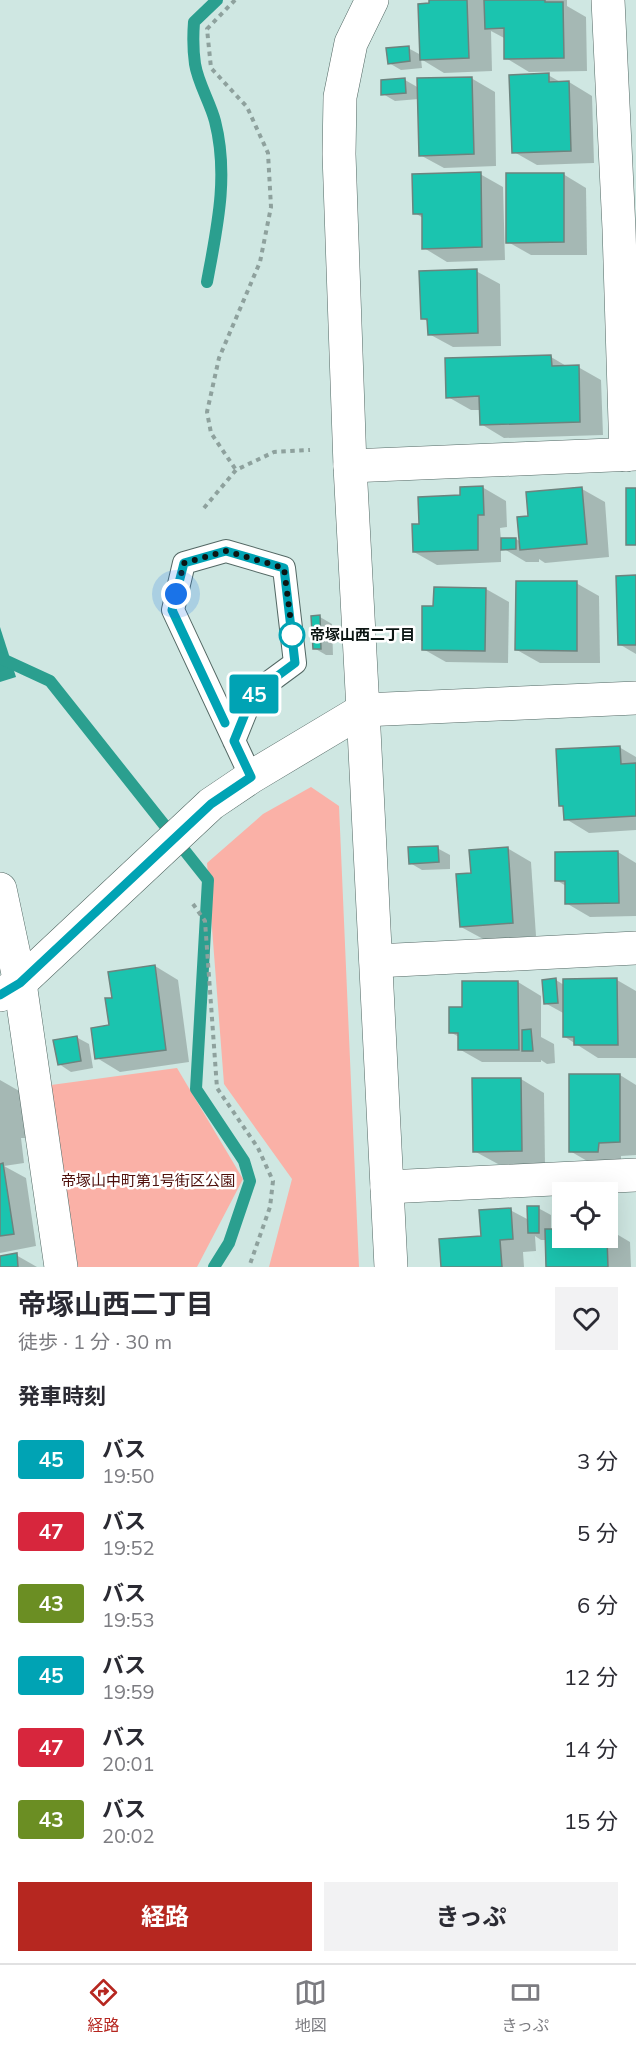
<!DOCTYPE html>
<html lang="ja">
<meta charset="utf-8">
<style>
:root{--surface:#fff;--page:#f2f2f3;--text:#2b2b33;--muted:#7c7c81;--line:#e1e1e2;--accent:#b62720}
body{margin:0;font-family:Mulish,"Noto Sans JP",sans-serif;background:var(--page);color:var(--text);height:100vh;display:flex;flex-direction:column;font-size:22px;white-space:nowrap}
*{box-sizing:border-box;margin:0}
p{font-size:20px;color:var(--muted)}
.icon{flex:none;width:33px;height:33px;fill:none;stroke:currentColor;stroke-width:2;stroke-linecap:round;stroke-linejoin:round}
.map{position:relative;height:1267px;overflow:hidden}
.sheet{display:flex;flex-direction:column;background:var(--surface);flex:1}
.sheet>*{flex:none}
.badge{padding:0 12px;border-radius:4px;font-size:21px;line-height:39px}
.tools{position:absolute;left:552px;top:1182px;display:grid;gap:12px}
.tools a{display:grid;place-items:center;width:66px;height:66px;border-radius:0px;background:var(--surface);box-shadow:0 6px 24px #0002;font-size:30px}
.you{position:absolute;width:30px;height:30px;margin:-15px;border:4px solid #fff;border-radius:50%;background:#1a73e8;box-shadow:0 0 0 9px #1a73e833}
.map>.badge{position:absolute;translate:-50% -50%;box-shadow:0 0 0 3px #fff}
h2{padding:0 18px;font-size:22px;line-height:54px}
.round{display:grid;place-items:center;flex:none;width:63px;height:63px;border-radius:0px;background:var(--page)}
.head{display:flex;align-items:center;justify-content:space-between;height:102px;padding:0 18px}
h1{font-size:28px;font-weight:700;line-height:45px}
.button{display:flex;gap:12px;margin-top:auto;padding:12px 18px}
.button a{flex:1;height:69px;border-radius:0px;background:var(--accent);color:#fff;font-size:24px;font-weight:700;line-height:69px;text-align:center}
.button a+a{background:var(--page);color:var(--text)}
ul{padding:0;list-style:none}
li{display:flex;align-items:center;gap:18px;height:72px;padding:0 18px}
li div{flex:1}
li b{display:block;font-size:22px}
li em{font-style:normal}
li .badge{min-width:66px;font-weight:700;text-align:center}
.dock{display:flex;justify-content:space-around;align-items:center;height:84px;border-top:2px solid var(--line);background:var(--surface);font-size:16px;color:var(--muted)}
.dock a{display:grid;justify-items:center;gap:3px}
.dock .active{color:var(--accent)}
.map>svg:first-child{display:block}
.green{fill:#fab1a7}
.water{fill:#2b9f8f}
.shadow{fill:#0003}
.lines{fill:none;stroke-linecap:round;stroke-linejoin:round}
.stream{stroke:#2b9f8f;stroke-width:12}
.building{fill:#1bc4af;stroke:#6d837e;stroke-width:1.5}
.lane-casing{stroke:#536864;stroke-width:24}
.street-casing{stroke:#536864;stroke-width:34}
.secondary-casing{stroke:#536864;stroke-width:34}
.path{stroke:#8ea19d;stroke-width:4;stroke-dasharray:4.5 4.5;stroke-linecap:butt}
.lane{stroke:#fff;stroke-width:22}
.street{stroke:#fff;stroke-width:33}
.secondary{stroke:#fff;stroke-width:33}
.line-casing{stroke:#fff;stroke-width:14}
.line{stroke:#00a3b4;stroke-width:9}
.walk{stroke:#0c1513;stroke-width:6;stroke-dasharray:0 10.8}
.stop-dot{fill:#fff;stroke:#00a3b4;stroke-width:3}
.labels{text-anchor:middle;stroke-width:5;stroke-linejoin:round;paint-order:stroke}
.stop-label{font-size:15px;font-weight:bold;fill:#0c1513;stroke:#fff;text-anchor:start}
.park-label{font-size:15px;fill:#4f100c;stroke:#fff}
</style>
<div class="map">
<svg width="636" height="1267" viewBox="0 0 636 1267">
<rect width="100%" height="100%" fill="#cfe7e2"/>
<g class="green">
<path d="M311,787L339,806L359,1267H269L292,1179L224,1084L207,863L263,814Z"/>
<path d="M177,1068L243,1179L197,1267H78L51,1085Z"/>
</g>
<path class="water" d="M0,627L16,677L0,682Z"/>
<g class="shadow">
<path d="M431,0H567V6L586,17L587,71L529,72L506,58V39L491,31L492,71L444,73L421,59L422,68L401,70L389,63L408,48L421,55Z"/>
<path d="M548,75L562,83L569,82L592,96L594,163L537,165L514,152Z"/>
<path d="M471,78L495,92L496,166L444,168L420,155L419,99L395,101L383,94L405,80L419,88Z"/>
<path d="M480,174L503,187L505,260L447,262L424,248L423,218L415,213Z"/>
<path d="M563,174L586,188L587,255H531L508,242Z"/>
<path d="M476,271L500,284L501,346L453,347L429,334V322L422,318Z"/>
<path d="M551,357L568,367H578L601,380L603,435L504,438L481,424V410H471L448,397Z"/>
<path d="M482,487L506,501L507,527L500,528L501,540L516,539L521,542L529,517L582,489L605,502L609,557L545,563L539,559V562H526L501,547V562L437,565L414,552L420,526L462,496Z"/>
<path d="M636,577V654L619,644Z"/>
<path d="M576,583L599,596L600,663H540L517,650Z"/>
<path d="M486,589L509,602L508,663L446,662L423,649L435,608Z"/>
<path d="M320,617L332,624L333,655H326L314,648Z"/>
<path d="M619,747L636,757V830L589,833L566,819L565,808L560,805Z"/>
<path d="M437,848L450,855V869L422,870L410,863Z"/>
<path d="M507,848L531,862L536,936L485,940L461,927L472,874Z"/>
<path d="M618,852L636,863V916L590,917L566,903V886L556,880Z"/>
<path d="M155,966L178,980L189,1062L120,1072L97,1058L111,1026L114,999Z"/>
<path d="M556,980L564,985L617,980L636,991V1058H598L565,1037V1014L545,1003Z"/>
<path d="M518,982L541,996V1037L554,1044L555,1063L547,1064L541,1060V1062H482L459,1049V1037L450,1032Z"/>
<path d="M76,1037L89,1044L93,1068L71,1072L59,1064Z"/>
<path d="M620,1075L636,1085V1155L621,1156V1165H594L570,1151Z"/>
<path d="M521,1079L544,1093L545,1164H498L474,1151Z"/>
<path d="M0,1080L21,1092L26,1138H21L24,1163L4,1166L26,1178L36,1246L0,1253Z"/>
<path d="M538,1208L551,1215V1231L562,1230V1238H608V1229L630,1242L631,1267H547L546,1240H541L535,1236L536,1251L523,1252L524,1267H442L440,1240L482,1237L510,1210L529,1220Z"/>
<path d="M16,1255L37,1267H0V1257Z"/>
</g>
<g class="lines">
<g class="stream">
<path d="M207,282C217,228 229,176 215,121C210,102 198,83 195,64C193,50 193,35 194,22L217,0"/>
<path d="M0,658L50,681L208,880L196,1089L244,1161L250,1181L229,1243L214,1267"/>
</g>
</g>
<g class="building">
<path d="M429,0H467L469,58L420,60L418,4L429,3Z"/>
<path d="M484,0H545V2H563L564,58L504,59V28L485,29Z"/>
<path d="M409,46L410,61L388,64L386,48Z"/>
<path d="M549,73V82L569,81L571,151L512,153L509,75Z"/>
<path d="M472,77L474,154L419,156L417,78Z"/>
<path d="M405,78L406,93L381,95V80Z"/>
<path d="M481,172L482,247L422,249V214H413L412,174Z"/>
<path d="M506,173H564V242L506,243Z"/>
<path d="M477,269L478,333L428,335L427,319H421L419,271Z"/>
<path d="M551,355L552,366L579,365L580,422L480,425L479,396L446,398L445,358Z"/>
<path d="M483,486L484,515H478V550L413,552L412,524H419L418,497L460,495V487Z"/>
<path d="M582,487L587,544L520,550L517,517L528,516L526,492Z"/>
<rect x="626" y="488" width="10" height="57"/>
<path d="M501,538H516V549L501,550Z"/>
<path d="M636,575V645H618L616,576Z"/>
<path d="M516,581H577V651L515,650Z"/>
<path d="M434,587L486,588L485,651L422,650V606H433Z"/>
<path d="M320,615L321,649H313L311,616Z"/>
<path d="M620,746L621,764L636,763V816L564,820L563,806H559L556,749Z"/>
<path d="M438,846L439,862L409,864L408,847Z"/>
<path d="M508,847L513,923L460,927L456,874L471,873L469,850Z"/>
<path d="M618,851L619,903L565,904V881H555V852Z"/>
<path d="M155,965L166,1050L95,1059L91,1028L109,1025L105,998H112L108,972Z"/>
<path d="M556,978L558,1003L544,1004L542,980Z"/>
<path d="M617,978L618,1045H574V1037H563V979Z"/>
<path d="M462,981H518L519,1050H458V1033H449V1007H462Z"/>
<path d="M531,1029L533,1051H522V1030Z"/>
<path d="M77,1036L81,1061L58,1065L53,1040Z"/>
<path d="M569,1074H620V1142L599,1143L598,1152H569Z"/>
<path d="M472,1078H521L522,1151L473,1152Z"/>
<path d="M3,1163L14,1234L0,1236V1164Z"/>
<path d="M527,1206H539V1233H528Z"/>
<path d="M511,1208L513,1239L500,1240L502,1267H441L439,1239L481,1236L479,1210Z"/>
<path d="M545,1229H562V1238H607L608,1267H546Z"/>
<path d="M17,1253L18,1267H0V1256Z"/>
</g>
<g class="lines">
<g class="lane-casing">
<path id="lane" d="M234,741L253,694L295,663L284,568L226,551L184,563L173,610L251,777"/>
</g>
<g class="street-casing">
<g id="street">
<path d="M608,0L619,229L626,455"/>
<path d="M350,466L636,454"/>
<path d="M363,710L391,1267"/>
<path d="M0,889L20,983L61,1267"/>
<path d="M376,961L636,948"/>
<path d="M387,1187L636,1175"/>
</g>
</g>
<g class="secondary-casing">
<g id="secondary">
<path d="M363,710L350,466L339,154L340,97L351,43L372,0"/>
<path d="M0,995L20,983L211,804L251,777L363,710L636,698"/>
</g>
</g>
<g class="path">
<path d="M235,0L207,29L211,68L247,107L268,153L271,207L260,262L219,358L207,412L211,433L236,470"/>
<path d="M204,508L236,470L274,452L310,450"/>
<path d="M193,904L205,921L217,1088L258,1148L273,1181L270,1207L249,1267"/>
</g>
<use href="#lane" class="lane"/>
<use href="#street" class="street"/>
<use href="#secondary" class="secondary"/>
</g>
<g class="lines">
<g class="line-casing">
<path id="line" d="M0,995L20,983L211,804L251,777L234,741L253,694L295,663L284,568L226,551L184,563L172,610L225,723"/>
</g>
<use href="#line" class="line"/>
<path class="walk" d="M176,594L184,563L226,551L284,568L293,639L292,635"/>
</g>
<circle class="stop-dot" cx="292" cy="635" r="12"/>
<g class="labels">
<g class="stop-label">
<text x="310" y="640">帝塚山西二丁目</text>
</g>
<g class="park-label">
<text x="148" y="1186">帝塚山中町第1号街区公園</text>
</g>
</g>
</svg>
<div class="tools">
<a><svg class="icon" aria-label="locate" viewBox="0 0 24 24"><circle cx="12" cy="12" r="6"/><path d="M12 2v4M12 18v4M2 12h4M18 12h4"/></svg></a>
</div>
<div class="you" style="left:176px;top:594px"></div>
<b class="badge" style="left:254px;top:694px;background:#00a3b4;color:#fff">45</b>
</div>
<section class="sheet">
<div class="head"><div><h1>帝塚山西二丁目</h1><p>徒歩 · 1 分 · 30 m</p></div><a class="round"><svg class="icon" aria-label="heart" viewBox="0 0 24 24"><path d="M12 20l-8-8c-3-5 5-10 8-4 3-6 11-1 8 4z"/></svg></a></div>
<h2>発車時刻</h2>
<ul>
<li><span class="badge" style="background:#00a3b4;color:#fff">45</span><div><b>バス</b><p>19:50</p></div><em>3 分</em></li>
<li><span class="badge" style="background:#d7263d;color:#fff">47</span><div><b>バス</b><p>19:52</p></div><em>5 分</em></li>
<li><span class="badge" style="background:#6b8e23;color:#fff">43</span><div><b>バス</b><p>19:53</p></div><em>6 分</em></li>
<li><span class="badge" style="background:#00a3b4;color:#fff">45</span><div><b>バス</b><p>19:59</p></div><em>12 分</em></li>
<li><span class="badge" style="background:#d7263d;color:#fff">47</span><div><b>バス</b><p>20:01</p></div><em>14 分</em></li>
<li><span class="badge" style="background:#6b8e23;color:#fff">43</span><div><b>バス</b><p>20:02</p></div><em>15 分</em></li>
</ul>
<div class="button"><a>経路</a><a>きっぷ</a></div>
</section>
<nav class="dock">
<a class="active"><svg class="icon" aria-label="directions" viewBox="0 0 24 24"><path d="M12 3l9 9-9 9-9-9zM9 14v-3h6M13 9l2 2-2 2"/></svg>経路</a>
<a><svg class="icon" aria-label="map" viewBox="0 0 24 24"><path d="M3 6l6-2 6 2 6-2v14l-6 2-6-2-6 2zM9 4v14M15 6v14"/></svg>地図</a>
<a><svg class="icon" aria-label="tickets" viewBox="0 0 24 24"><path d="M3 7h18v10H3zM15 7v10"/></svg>きっぷ</a>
</nav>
